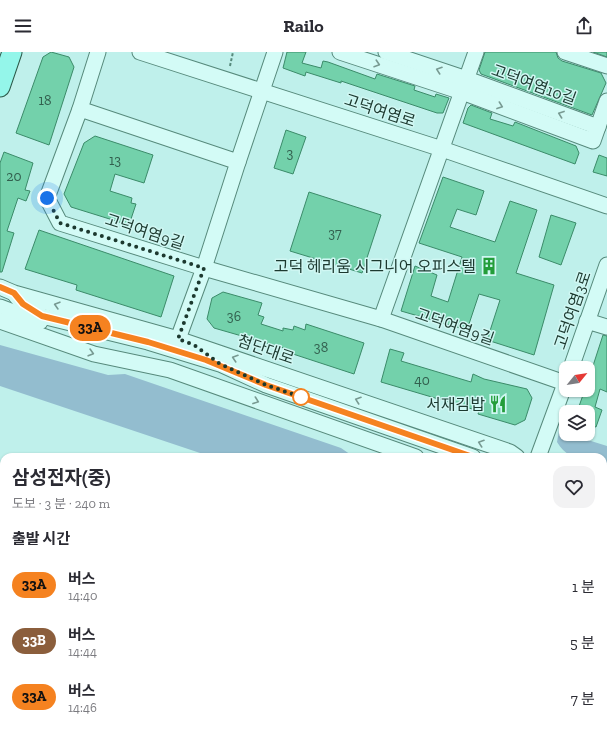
<!DOCTYPE html>
<html lang="ko">
<meta charset="utf-8">
<style>
:root{--surface:#fff;--page:#f2f2f3;--text:#2b2b33;--muted:#7c7c81}
body{margin:0;font-family:"Zilla Slab","Noto Sans KR",serif;background:var(--page);color:var(--text);height:100vh;display:flex;flex-direction:column;font-size:15px;white-space:nowrap}
*{box-sizing:border-box;margin:0}
p{font-size:13px;color:var(--muted)}
.icon{flex:none;width:22px;height:22px;fill:none;stroke:currentColor;stroke-width:2;stroke-linecap:round;stroke-linejoin:round}
.map{position:relative;flex:1;overflow:hidden}
.details{position:absolute;left:0px;top:401px;width:607px;height:280px;display:flex;flex-direction:column;background:var(--surface);border-radius:12px 12px 0 0;box-shadow:0 1px 3px #0004}
.details>*{flex:none}
.badge{padding:0 8px;border-radius:13px;font-size:14px;line-height:26px}
.needle{width:26px;rotate:60deg}
.buttons{position:absolute;left:559px;top:309px;display:grid;gap:8px}
.buttons a{display:grid;place-items:center;width:36px;height:36px;border-radius:8px;background:var(--surface);box-shadow:0 1px 3px #0004;font-size:20px}
.you{position:absolute;width:20px;height:20px;margin:-10px;border:3px solid #fff;border-radius:50%;background:#1a73e8;box-shadow:0 0 0 6px #1a73e833}
.map>.badge{position:absolute;translate:-50% -50%;box-shadow:0 0 0 2px #fff}
h2{padding:0 12px;font-size:15px;line-height:36px}
.round{display:grid;place-items:center;flex:none;width:42px;height:42px;border-radius:12px;background:var(--page)}
.summary{display:flex;align-items:center;justify-content:space-between;height:68px;padding:0 12px}
h1{font-size:19px;font-weight:700;line-height:30px}
ul{padding:0;list-style:none}
li{display:flex;align-items:center;gap:12px;height:56px;padding:0 12px}
li div{flex:1}
li b{display:block;font-size:15px}
li em{font-style:normal}
li .badge{min-width:44px;font-weight:700;text-align:center}
header{display:flex;justify-content:space-between;align-items:center;height:52px;padding:0 12px;background:var(--surface);font-size:18px;font-weight:700}
.map>svg:first-child{display:block}
.green{fill:#93bdcf}
.building{fill:#73d1ab;stroke:#3b8b69}
.lines{fill:none;stroke-linecap:round;stroke-linejoin:round}
.minor-casing{stroke:#578a7c;stroke-width:17}
.major-casing{stroke:#2b5848;stroke-width:21}
.path{stroke:#578a7c;stroke-width:2;stroke-dasharray:3 2;stroke-linecap:butt}
.minor{stroke:#d3fbf6;stroke-width:15}
.major{stroke:#94f6ea;stroke-width:19}
.oneway{stroke:#789a92}
.line-casing{stroke:#fff;stroke-width:9}
.line{stroke:#f58220;stroke-width:6}
.walk{stroke:#1c392f;stroke-width:4;stroke-dasharray:0 7.2}
.stop-dot{fill:#fff;stroke:#f58220;stroke-width:2}
.labels{text-anchor:middle;stroke-width:3;stroke-linejoin:round;paint-order:stroke}
.number-label{font-size:14px;fill:#325f4e}
.street-label{font-size:16px;fill:#1c392f;stroke:#d0f7f3}
.poi-label{font-size:16px;fill:#1c392f;stroke:#d0f7f3;text-anchor:end}
</style>
<header><svg class="icon" aria-label="menu" viewBox="0 0 24 24"><path d="M4 6h16M4 12h16M4 18h16"/></svg>Railo<svg class="icon" aria-label="share" viewBox="0 0 24 24"><path d="M12 15V3M7 8l5-5 5 5M5 13v7h14v-7"/></svg></header>
<div class="map">
<svg width="607" height="681" viewBox="0 0 607 681">
<rect width="100%" height="100%" fill="#bff0eb"/>
<g class="green">
<path d="M0,293L108,323L125,322L341,396L354,405H212L0,334Z"/>
<path d="M559,379L607,394V416L603,415V405C582,405 569,410 557,390Z"/>
<path d="M603,503L607,504V536L603,535Z"/>
</g>
<g class="building">
<path d="M51,0L69,5L74,15L49,93L16,81L43,5Z"/>
<path d="M287,0H306L302,11L321,16L323,9L328,10L375,27L377,22L415,34L414,38L435,45L436,42L449,46L443,61H437L341,29V31L306,20L305,24L283,16Z"/>
<path d="M485,0H556L558,6L562,9L601,21L606,31L592,63L481,22L479,18Z"/>
<path d="M593,0H607V5Z"/>
<path d="M471,53L492,61L490,67L513,74L515,70L576,94L579,101L575,112L463,71L468,56Z"/>
<path d="M286,78L306,85L293,122L274,116Z"/>
<path d="M95,84L153,103L144,131L115,122L110,139L132,146L131,151L136,152L129,173L71,155L64,142L84,91Z"/>
<path d="M4,100L33,111L25,138L30,139L26,149L18,146L7,179L14,181L2,220H0V111Z"/>
<path d="M599,103L607,106V124L593,120Z"/>
<path d="M443,125L484,139L476,163L457,157L450,175L495,190L510,149L537,158L516,221L554,233L534,303L487,288L500,248L479,242L467,278L401,259L415,214L437,223L431,244L448,250L462,205L419,191Z"/>
<path d="M309,140L381,163L362,221L290,199Z"/>
<path d="M551,163L576,171L561,213L539,205Z"/>
<path d="M39,178L174,224L161,265L76,238L77,233L25,217Z"/>
<path d="M223,240L262,251L258,263L264,265L261,272L283,279V276L293,278L294,274L305,278L306,272L364,291L354,322L293,302L294,299L214,276L207,267L212,246Z"/>
<path d="M603,283L607,284V340L600,337L595,355L602,358L596,375L588,373V360H577L583,343L588,338V322L590,323Z"/>
<path d="M390,297L404,301L401,309L471,330L473,322L484,327L527,337L532,346L525,368L515,373L478,362L479,359L381,330Z"/>
</g>
<g class="lines">
<g class="minor-casing">
<g id="minor">
<path d="M140,0L442,97L607,154"/>
<path d="M275,0L238,110L80,57L47,146L60,171L204,216L381,267L565,331"/>
<path d="M340,0L462,40L593,89L607,49"/>
<path d="M386,0L467,27L598,75"/>
<path d="M565,0L607,14"/>
<path d="M80,57L98,0"/>
<path d="M0,235L14,241L178,287L510,400L517,405"/>
<path d="M16,244L23,252L42,264L148,290L220,312L266,333L473,405"/>
<path d="M0,255L40,270"/>
<path d="M381,267L476,0"/>
<path d="M0,269L94,302L170,318L416,405"/>
<path d="M587,269L607,275"/>
<path d="M178,287L204,216L238,110"/>
<path d="M571,316L607,213"/>
<path d="M538,405L566,329"/>
<path d="M603,440L607,442"/>
<path d="M603,468L607,470"/>
<path d="M0,604L4,605"/>
<path d="M215,677L227,681"/>
<path d="M439,681L440,677"/>
</g>
</g>
<g class="major-casing">
<path id="major" d="M0,35L12,0"/>
</g>
<path class="path" d="M230,14L233,0"/>
<use href="#minor" class="minor"/>
<use href="#major" class="major"/>
</g>
<defs><path id="oneway-chevron" d="M-2-3.5L2.5 0L-2 3.5" fill="none" stroke-width="1.6" stroke-linecap="round" stroke-linejoin="round"/></defs>
<g class="oneway">
<use href="#oneway-chevron" transform="translate(377 12) rotate(18)"/>
<use href="#oneway-chevron" transform="translate(439 18) rotate(-161)"/>
<use href="#oneway-chevron" transform="translate(500 54) rotate(20)"/>
<use href="#oneway-chevron" transform="translate(561 62) rotate(-160)"/>
<use href="#oneway-chevron" transform="translate(57 253) rotate(-164)"/>
<use href="#oneway-chevron" transform="translate(91 301) rotate(16)"/>
<use href="#oneway-chevron" transform="translate(235 306) rotate(-162)"/>
<use href="#oneway-chevron" transform="translate(358 348) rotate(-161)"/>
<use href="#oneway-chevron" transform="translate(256 349) rotate(20)"/>
<use href="#oneway-chevron" transform="translate(481 391) rotate(-161)"/>
</g>
<g class="lines">
<g class="line-casing">
<path id="line" d="M0,235L14,241L23,252L42,264L148,290L206,308L266,333L473,405"/>
</g>
<use href="#line" class="line"/>
<path class="walk" d="M47,146L60,171L204,216L178,287L194,293L220,312L266,333L301,345"/>
</g>
<defs>
<g id="building-bare" transform="scale(1.38)"><path d="M-4-6H4V6H1V3H-1V6H-4ZM-2.5-4.3h1.7v1.8h-1.7ZM.8-4.3h1.7v1.8H.8ZM-2.5-1h1.7V.8h-1.7ZM.8-1h1.7V.8H.8Z" fill="#239d39" stroke="#d0f7f3" stroke-width="2.5" paint-order="stroke"/></g>
<g id="restaurant-bare" transform="scale(1.38)"><path d="M-5-6h1v4h1v-4h1v4h1v-4h1v5L-1.5 .5V6h-2V.5L-5-1ZM5-6V6H3V1.5H1.5Q1.5-4 5-6Z" fill="#239d39" stroke="#d0f7f3" stroke-width="2.5" paint-order="stroke"/></g>
</defs>
<g fill-rule="evenodd">
<use href="#building-bare" x="489" y="214"/>
<use href="#restaurant-bare" x="498" y="352"/>
</g>
<circle class="stop-dot" cx="301" cy="345" r="8"/>
<g class="labels">
<g class="number-label">
<text x="45" y="53">18</text>
<text x="290" y="106">3</text>
<text x="115" y="113">13</text>
<text x="14" y="129">20</text>
<text x="335" y="186">37</text>
<text x="234" y="269">36</text>
<text x="321" y="300">38</text>
<text x="422" y="333">40</text>
</g>
<g class="street-label">
<text transform="translate(534 32) rotate(20)" y="6">고덕여염10길</text>
<text transform="translate(380 58) rotate(18)" y="6">고덕여염로</text>
<text transform="translate(145 179) rotate(18)" y="6">고덕여염9길</text>
<text transform="translate(572 258) rotate(-71)" y="6">고덕여염3로</text>
<text transform="translate(455 274) rotate(19)" y="6">고덕여염9길</text>
<text transform="translate(266 297) rotate(19)" y="6">첨단대로</text>
</g>
<g class="poi-label">
<text x="476" y="220">고덕 헤리움 시그니어 오피스텔</text>
<text x="485" y="358">서재김밥</text>
</g>
</g>
</svg>
<div class="buttons">
<a><svg class="needle" viewBox="-14 -14 28 28"><path d="M0-13l5 13h-10z" fill="#e53935"/><path d="M0 13l5-13h-10z" fill="#7c7c81"/></svg></a>
<a><svg class="icon" aria-label="layers" viewBox="0 0 24 24"><path d="M12 4l9 5-9 5-9-5zM3 14l9 5 9-5"/></svg></a>
</div>
<div class="you" style="left:47px;top:146px"></div>
<b class="badge" style="left:90px;top:276px;background:#f58220;color:#111">33A</b>
<section class="details">
<div class="summary"><div><h1>삼성전자(중)</h1><p>도보 · 3 분 · 240 m</p></div><a class="round"><svg class="icon" aria-label="heart" viewBox="0 0 24 24"><path d="M12 20l-8-8c-3-5 5-10 8-4 3-6 11-1 8 4z"/></svg></a></div>
<h2>출발 시간</h2>
<ul>
<li><span class="badge" style="background:#f58220;color:#111">33A</span><div><b>버스</b><p>14:40</p></div><em>1 분</em></li>
<li><span class="badge" style="background:#8b5e3c;color:#fff">33B</span><div><b>버스</b><p>14:44</p></div><em>5 분</em></li>
<li><span class="badge" style="background:#f58220;color:#111">33A</span><div><b>버스</b><p>14:46</p></div><em>7 분</em></li>
</ul>
</section>
</div>
